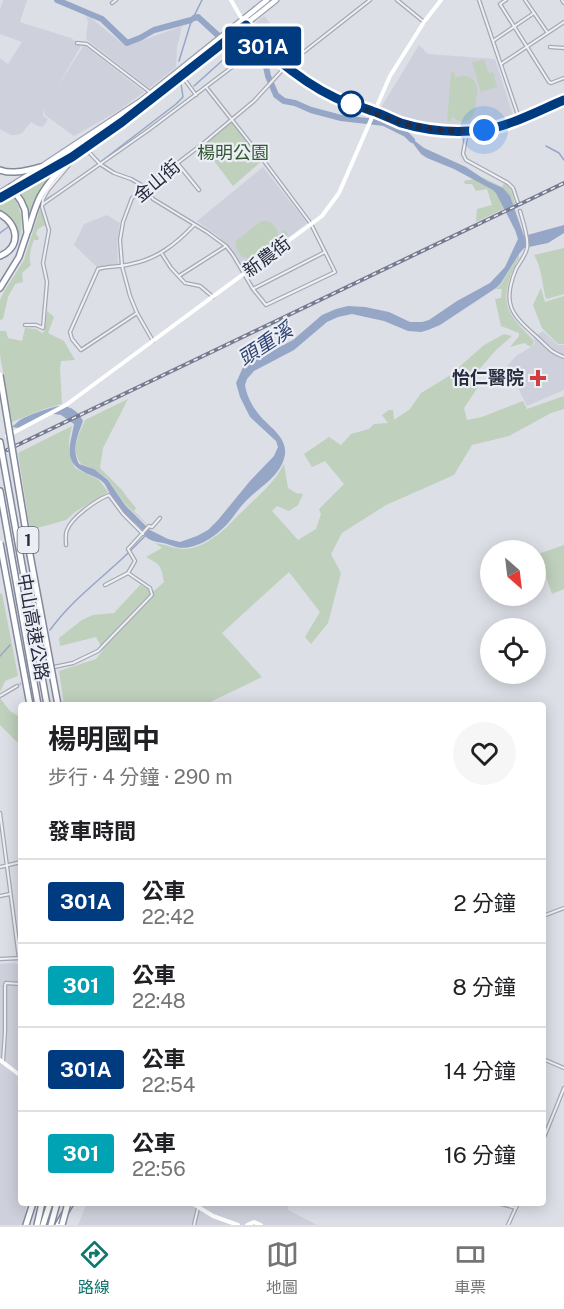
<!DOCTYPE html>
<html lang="zh-TW">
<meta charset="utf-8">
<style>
:root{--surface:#fff;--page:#f6f6f6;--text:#202124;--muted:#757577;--line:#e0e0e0;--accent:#0f766e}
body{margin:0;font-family:"Public Sans","Noto Sans TC",sans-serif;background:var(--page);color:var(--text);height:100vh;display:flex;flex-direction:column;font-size:22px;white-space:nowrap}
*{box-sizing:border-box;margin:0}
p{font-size:20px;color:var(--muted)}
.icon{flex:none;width:33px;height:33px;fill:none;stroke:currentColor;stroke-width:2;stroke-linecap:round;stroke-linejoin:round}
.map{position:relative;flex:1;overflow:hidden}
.side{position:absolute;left:18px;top:702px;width:528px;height:504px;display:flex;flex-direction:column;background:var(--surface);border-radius:6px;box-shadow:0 3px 15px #0003}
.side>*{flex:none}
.badge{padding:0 12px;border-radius:4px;font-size:21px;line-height:39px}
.needle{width:39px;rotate:152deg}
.buttons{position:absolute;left:480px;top:540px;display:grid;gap:12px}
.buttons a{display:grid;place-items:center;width:66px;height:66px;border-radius:50%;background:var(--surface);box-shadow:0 3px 15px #0003;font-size:30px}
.you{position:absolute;width:30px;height:30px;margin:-15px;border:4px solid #fff;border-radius:50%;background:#1a73e8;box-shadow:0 0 0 9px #1a73e833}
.map>.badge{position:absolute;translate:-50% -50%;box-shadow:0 0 0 3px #fff}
h2{padding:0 30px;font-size:22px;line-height:54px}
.round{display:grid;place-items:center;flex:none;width:63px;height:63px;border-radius:32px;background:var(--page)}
.head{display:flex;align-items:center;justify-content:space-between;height:102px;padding:0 30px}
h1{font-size:28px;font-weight:700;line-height:45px}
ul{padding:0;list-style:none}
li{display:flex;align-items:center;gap:18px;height:84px;padding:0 30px;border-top:2px solid var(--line)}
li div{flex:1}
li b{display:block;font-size:22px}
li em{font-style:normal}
li .badge{min-width:66px;font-weight:700;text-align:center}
.dock{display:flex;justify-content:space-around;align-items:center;height:84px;border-top:2px solid var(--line);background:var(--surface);font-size:16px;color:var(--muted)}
.dock a{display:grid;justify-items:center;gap:3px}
.dock .selected{color:var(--accent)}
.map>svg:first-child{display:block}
.built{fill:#ced1db}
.green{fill:#bfd0bd}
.water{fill:#96a6c7}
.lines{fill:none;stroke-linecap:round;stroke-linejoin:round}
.stream{stroke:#96a6c7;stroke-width:1.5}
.river{stroke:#96a6c7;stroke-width:6}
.street-tunnel{stroke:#b8bbc4;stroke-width:2;stroke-dasharray:2 1;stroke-linecap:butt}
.street-casing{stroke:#a5a9b3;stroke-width:4.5}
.primary-casing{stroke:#9ba1b2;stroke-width:7}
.highway-casing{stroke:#83899d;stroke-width:8}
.street{stroke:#eff0f5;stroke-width:2}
.secondary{stroke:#fff;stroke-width:4}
.primary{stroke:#fff;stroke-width:4.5}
.highway{stroke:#fff;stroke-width:5}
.rail-casing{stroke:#767b90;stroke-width:4}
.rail{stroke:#ebeef4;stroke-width:1.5;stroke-dasharray:4.5;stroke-linecap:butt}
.highway-bridge-casing{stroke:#83899d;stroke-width:8;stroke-linecap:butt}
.highway-bridge{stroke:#fff;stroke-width:5}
.line-casing{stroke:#fff;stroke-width:14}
.line{stroke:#003b80;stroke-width:9}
.walk{stroke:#262b3d;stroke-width:6;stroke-dasharray:0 10.8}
.stop-dot{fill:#fff;stroke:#003b80;stroke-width:3}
.poi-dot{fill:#ce3f3e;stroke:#ebeef4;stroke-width:2}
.labels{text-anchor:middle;stroke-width:4.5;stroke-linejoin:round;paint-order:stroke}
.shield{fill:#ebeef4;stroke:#616674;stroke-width:1.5}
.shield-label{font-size:16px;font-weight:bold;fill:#262b3d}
.park-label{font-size:18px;fill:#345833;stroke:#ebeef4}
.street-label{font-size:18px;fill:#262b3d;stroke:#ebeef4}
.poi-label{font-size:18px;font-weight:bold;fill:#262b3d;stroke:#ebeef4;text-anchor:end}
.water-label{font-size:20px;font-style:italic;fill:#304371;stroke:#ebeef4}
</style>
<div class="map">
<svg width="564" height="1225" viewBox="0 0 564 1225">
<rect width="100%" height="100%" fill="#dcdfe6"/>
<g class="built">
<path d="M3,0H27L20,22L71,38L81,46L56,89L84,45L144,92L118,111L74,136L45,115L44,109L43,116L48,119L43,127L38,126L31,122L22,133L16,135H11L0,129V58L8,64L22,42L0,34V10Z"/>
<path d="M86,16L91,18L119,41L127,46L182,26L177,47L176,67L149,88L86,39L88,22Z"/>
<path d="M264,16L284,40L271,51L251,27Z"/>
<path d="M419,45L428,54L495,59L514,118L499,124L477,127H452L390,115L379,111Z"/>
<path d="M263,167L307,223L244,271L233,251L219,237L197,221Z"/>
<path d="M107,215L120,223L117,242L118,265L97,267L74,245L84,224Z"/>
<path d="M543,331L558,345H564V390L527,406L507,366L516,356L531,347L535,343L533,337Z"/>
<path d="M13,963L21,965V1074L17,1082L21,1089V1203H26L24,1225H0V964Z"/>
<path d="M87,1203H289L288,1210L317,1225H78Z"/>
</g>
<g class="green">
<path d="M484,60L489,73L493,72L497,87L481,92L472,62Z"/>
<path d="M451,72L455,73V78C464,73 475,76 477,88C478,92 476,98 476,102C475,118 467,128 452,117L451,121H447Z"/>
<path d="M231,120L263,160L233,186L202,145Z"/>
<path d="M53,175C38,192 35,201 28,222L26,207L20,193Z"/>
<path d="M480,178H484L502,187L504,183C512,188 513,196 515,204L476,222L477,209L492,205L487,189L476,191L472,184H465L464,181Z"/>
<path d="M14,197C22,211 23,222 20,238C17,227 12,216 0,212V204Z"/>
<path d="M40,209L46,225C40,227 37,229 36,234L39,238L38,240H34C31,247 28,257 31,265L22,273L23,282L15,284L8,297L3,319L0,320V300L5,290L24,260Z"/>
<path d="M264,221C273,221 277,227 278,236L285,230L288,234L247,265L244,262L248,258C240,257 235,250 236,241L260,222Z"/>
<path d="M564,248V294L546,299C542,284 542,268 534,255Z"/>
<path d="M519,254V258C511,273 500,297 511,314C517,324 526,332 533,340L534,342L531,347L524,343L510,347L519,336V333L501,326L495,299L501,298L502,289H496L502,283Z"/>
<path d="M541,288L545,302L564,296V344H558L542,328L533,305Z"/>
<path d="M47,311L54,317L48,333L64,341L75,360L61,361L60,368L62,404L44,409L12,422L0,355V331H6L8,338L22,341L25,328L36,329L42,333L44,332Z"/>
<path d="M504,334L512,336L496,350L477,372L478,387L464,408L467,420L482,417L523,401L527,409L564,396V409L551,413L509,436L472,445L454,475L386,505L342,533L331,554L341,573L328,623L311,644L305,637L320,612L289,572L222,633L262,677L204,705H64L59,671L96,659L103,650L96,637L60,646L59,638L82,620L93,615L114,613L140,585L154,591L164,582C161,566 161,565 146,557L162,548L155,543C168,545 179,551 192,548C202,546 212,539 220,533C229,526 236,517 244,510C258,496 275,482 284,464L288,488L296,493L303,494L298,505L289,511L277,506L272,511L298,540L316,529L321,514L319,509L344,484L325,461L312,467L304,454L329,437L341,445L351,434L369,429L374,424L388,423L382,415L389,410H393L394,420L410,409L421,393L449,376L484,345Z"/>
<path d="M128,399L103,448L100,468L122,490L127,497L136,508L134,511L148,525H147L125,504L108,479L94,469L81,464C70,450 79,434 85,420Z"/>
<path d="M72,426C68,444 67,451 75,468L99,480L108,492L75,512L66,520L30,530L18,453Z"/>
<path d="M564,545V589L552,594L538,554Z"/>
<path d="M2,593L18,676L5,681L0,692V594Z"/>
<path d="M0,698L10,711L21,718V750L19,744L0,725Z"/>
</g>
<path class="water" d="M406,134L424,148L466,167L487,181L503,188L510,196L524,236L564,225V233L548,243L524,248L519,254L501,283L496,288L440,325L428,330L421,332L408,331L384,321L361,316L352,314L338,317L327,322L294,350L254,371L247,379L245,385C247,397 253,408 261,417C271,428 287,438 285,454C282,475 261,486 248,499C238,508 232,521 221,530C210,540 191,551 176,547C173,546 170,545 167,544C160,542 152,542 146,537C145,535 142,531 141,529C136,523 129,519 124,513C119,508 115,501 111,495C108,491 107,487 104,483C98,477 91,476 84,472C62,461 71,443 74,424L61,415L47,413L19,428L12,427C15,425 17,422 20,420C26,416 53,406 60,406C70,405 79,412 83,421C78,435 71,449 79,464L94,469L108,480L125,505L150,530L168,539L180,542L197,536L208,530L218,520L250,481L274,456L278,447L276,441L250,417L240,397L236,383L244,365L293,340L322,315L336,309L348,306L365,307L389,312L410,322H422L429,320L457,301L490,283L505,267L518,239L515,230L496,193L493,190L454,169L427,158L421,154Z"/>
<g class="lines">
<g class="stream">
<path d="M179,61L191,22L202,0"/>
<path d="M194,86L234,50"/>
<path d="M546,146L559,153L564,160"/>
<path d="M90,170L176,104L183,97L181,84"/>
<path d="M47,199L59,192"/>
<path d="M0,233L8,227"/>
<path d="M50,630C68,605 91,587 114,566C125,557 135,546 145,536"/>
<path d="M0,656L10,645"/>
</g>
<g class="river">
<path d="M57,0L102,19L127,43L140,38L154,30L191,20"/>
<path d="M194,18L198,17L234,50L244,44L257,49L265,62L268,76L276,95L284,101L295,103L311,110L341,118L384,123L406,134L412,140"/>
</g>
<path class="street-tunnel" d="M17,686L45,669L51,667"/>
<g class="street-casing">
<g id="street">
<path d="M397,0L424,22"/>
<path d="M479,0L519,118"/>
<path d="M506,0L500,4L549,82L551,83L564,78"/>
<path d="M525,0L547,32"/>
<path d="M562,0L564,3"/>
<path d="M112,3L116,0"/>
<path d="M493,41L534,13"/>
<path d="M77,43L87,44L151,93L154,98"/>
<path d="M550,47L564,48"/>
<path d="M501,64L564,22"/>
<path d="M182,76L196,95"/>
<path d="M467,131L463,154L466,160L508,183L513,188L518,203"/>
<path d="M86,149L100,164L114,173L131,179L145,187L153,199L207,232L226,246L233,255L253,289L266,305L335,272L311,224L255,149L206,87"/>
<path d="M178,164L199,190"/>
<path d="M43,204L150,129L248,55"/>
<path d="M520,211C523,221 529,239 527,248C526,255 519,263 516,269C501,305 512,315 538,338C548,347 550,352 564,357"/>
<path d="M162,254L171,268L185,283L200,286L213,297"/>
<path d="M179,276L226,246"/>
<path d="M253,289L325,252"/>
<path d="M137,313L81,350L72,339L70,332L98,269C108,266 120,267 131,264C157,259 176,244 194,225"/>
<path d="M25,325H36L43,328L47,282L43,263L49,230L42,207L43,199L48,190L69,165"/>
<path d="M153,341L137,313L130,296L122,266L120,240L123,222L132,198L205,142L254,101L286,66L370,0"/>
<path d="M66,545C66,540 65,534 67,530C72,517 96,500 109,495L123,514L143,534"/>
<path d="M128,573L135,561L128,549L149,526L152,527L160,518"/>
<path d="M54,667L73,663L98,651L152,595L150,588L128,573L105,585"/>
<path d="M0,696L17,686"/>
<path d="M0,813L19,958"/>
<path d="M0,867L21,862"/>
<path d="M0,896L10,894"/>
<path d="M543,916L564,908"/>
<path d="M0,959L21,958"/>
<path d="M543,1059L564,1068"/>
<path d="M3,1061L5,1032V985L6,983L21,984"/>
<path d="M543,1140L564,1088"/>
<path d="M498,1203L516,1208"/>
<path d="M194,1225L198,1208"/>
<path d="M508,1225L518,1203"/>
</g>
</g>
<g class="primary-casing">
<g id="primary">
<path d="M79,152L137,111L276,0"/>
<path d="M0,193L41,167L141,101L267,0"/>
<path d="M0,199L72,157"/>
</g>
</g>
<g class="highway-casing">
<g id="highway">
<path d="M0,170C13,175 28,170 41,167"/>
<path d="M0,214C18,224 22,247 0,256"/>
<path d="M28,231C32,219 35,206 41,195C51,178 66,164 80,151"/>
<path d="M0,288L19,257L27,233L25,210L21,201L11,187"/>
<path d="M0,442L47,705"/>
<path d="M0,491L38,705"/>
<path d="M26,1225L33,1203"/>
<path d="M37,1225L42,1203"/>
<path d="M43,1225L50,1203"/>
<path d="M51,1225L57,1203"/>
<path d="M58,1225L71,1203"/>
</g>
</g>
<use href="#street" class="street"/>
<g class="secondary">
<path d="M231,0C238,12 244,24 253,35C269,55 305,83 328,94C344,102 360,105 375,112C409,127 445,134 482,130C508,127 540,110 564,100"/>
<path d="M7,436L66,405L322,216L339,193L390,76L424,22L441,0"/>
<path d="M0,1060L21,1076"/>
<path d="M192,1203L213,1216L238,1225"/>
<path d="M247,1225L254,1222L261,1225"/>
</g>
<use href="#primary" class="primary"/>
<use href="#highway" class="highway"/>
<g class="rail-casing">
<path id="rail" d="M7,450L564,183"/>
</g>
<use href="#rail" class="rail"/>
<g class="highway-bridge-casing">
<g id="highway-bridge">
<path d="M0,375L28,544L58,705"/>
<path d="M0,543L30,705"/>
<path d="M62,1225L68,1203"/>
</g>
</g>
<use href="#highway-bridge" class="highway-bridge"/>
</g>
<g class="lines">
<g class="line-casing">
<path id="line" d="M0,198L72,157L122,122L246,25C269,57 312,90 350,104C357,106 365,108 372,111C382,114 391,119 401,123C427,131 456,133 483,130C508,127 540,110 564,100"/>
</g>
<use href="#line" class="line"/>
<path class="walk" d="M351,104H349C368,109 385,118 403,123C430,131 457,132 484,130"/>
</g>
<circle class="stop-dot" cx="351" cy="104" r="12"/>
<path class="poi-dot" d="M535 369h6v6h6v6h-6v6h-6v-6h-6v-6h6z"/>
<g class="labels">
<rect class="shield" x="17.5" y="527" width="21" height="26" rx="4.5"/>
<g class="shield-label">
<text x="28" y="546">1</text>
</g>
<g class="park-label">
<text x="233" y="159">楊明公園</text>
</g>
<g class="street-label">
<text transform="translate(157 181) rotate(-40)" y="6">金山街</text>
<text transform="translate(267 257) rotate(-37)" y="6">新農街</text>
<text transform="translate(33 627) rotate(80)" y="6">中山高速公路</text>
</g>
<g class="poi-label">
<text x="524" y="384">怡仁醫院</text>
</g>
<g class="water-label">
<text transform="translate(265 344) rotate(-33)" y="7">頭重溪</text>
</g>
</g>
</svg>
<div class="buttons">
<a><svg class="needle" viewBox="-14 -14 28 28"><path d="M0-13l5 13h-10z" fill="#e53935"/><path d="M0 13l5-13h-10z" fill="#757577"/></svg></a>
<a><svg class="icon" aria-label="locate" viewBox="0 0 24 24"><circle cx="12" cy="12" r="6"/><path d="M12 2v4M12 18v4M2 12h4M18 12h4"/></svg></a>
</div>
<div class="you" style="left:484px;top:130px"></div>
<b class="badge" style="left:263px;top:46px;background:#003b80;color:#fff">301A</b>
<section class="side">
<div class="head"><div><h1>楊明國中</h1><p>步行 · 4 分鐘 · 290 m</p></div><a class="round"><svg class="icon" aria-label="heart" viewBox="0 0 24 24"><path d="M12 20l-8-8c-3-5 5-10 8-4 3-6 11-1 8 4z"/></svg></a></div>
<h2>發車時間</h2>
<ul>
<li><span class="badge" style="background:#003b80;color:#fff">301A</span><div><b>公車</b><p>22:42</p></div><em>2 分鐘</em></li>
<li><span class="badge" style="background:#00a3b4;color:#fff">301</span><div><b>公車</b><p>22:48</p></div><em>8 分鐘</em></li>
<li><span class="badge" style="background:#003b80;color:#fff">301A</span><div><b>公車</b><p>22:54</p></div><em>14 分鐘</em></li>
<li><span class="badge" style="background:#00a3b4;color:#fff">301</span><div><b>公車</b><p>22:56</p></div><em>16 分鐘</em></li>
</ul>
</section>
</div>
<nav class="dock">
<a class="selected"><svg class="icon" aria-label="directions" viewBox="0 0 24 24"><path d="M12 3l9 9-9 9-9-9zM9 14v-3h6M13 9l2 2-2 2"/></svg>路線</a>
<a><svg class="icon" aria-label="map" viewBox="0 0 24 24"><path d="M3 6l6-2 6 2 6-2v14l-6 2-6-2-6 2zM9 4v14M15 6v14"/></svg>地圖</a>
<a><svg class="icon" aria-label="tickets" viewBox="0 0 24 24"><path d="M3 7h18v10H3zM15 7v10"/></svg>車票</a>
</nav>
